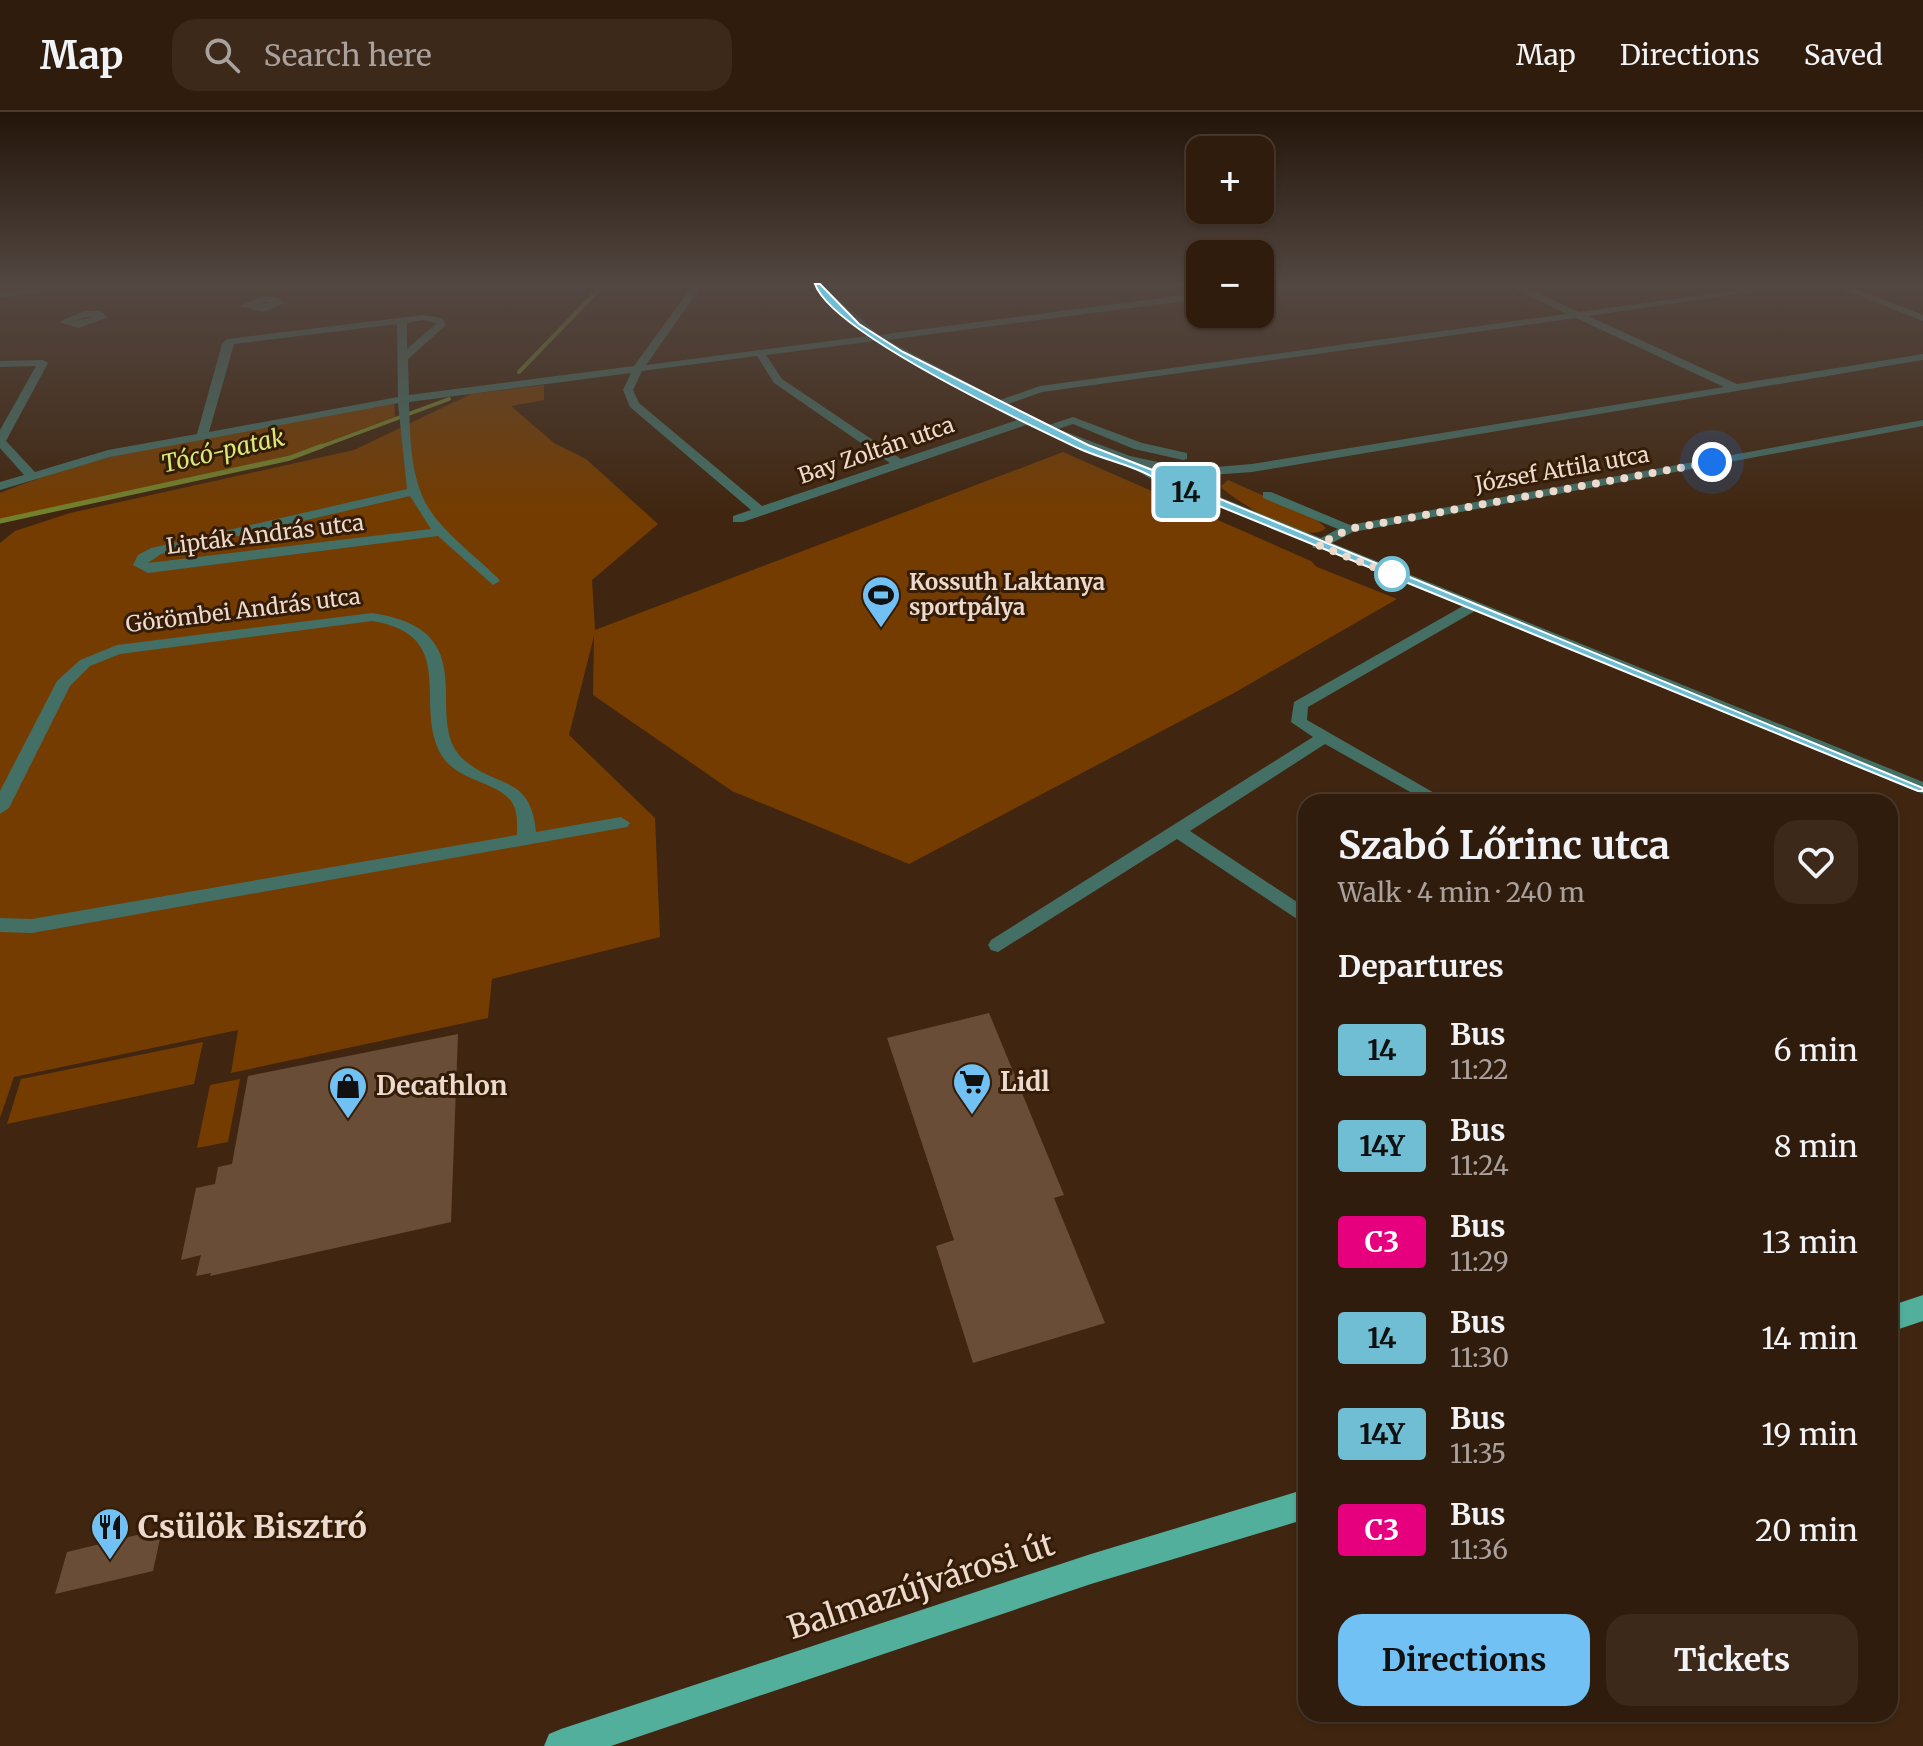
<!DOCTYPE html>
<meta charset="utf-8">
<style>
:root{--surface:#301c0c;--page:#3c291a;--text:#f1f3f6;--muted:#a8a19d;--line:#4b3a2d;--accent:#71c1f4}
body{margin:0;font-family:Merriweather,serif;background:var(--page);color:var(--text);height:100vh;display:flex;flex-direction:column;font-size:30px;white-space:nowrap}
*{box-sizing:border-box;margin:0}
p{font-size:26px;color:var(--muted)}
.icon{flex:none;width:44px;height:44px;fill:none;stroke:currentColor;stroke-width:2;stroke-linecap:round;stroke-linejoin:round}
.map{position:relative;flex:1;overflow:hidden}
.drawer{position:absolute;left:1298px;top:682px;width:600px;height:928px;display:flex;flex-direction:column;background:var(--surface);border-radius:24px;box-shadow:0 2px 6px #0004,0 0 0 2px var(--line)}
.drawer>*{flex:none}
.badge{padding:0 16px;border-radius:6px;font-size:28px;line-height:52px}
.fabs{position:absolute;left:1186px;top:24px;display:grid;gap:16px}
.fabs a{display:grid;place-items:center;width:88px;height:88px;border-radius:16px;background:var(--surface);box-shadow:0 2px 6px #0004,0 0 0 2px var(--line);font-size:40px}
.you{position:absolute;width:40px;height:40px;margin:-20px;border:6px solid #fff;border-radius:50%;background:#1a73e8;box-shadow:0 0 0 12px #1a73e833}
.map>.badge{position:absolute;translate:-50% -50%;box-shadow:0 0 0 4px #fff}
h2{padding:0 40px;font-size:30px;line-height:72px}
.round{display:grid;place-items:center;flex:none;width:84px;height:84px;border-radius:24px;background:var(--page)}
.overview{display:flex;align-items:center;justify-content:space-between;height:136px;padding:0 40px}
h1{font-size:38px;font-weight:700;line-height:60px}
.primary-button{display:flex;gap:16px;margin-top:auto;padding:16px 40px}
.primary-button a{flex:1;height:92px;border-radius:24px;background:var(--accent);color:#111;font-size:32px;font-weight:700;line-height:92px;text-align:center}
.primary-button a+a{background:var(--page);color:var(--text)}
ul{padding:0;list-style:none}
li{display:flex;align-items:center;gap:24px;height:96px;padding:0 40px}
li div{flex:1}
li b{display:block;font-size:30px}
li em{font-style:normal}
li .badge{min-width:88px;font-weight:700;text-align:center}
header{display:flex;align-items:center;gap:48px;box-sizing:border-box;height:112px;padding:0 40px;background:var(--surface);border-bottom:2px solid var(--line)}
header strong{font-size:38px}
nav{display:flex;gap:44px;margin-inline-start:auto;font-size:28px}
.search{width:560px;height:72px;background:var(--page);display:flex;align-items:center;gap:20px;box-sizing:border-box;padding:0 28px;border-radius:24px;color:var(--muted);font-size:30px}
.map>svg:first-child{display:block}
.green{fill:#743c00}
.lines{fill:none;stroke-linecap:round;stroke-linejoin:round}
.stream-far1{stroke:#73812c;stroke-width:4}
.stream{stroke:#73812c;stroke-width:5}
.building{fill:#6a4d37}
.minor{fill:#446f65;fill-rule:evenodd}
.primary{fill:#51af9c;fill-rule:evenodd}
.line{fill:#6fbed4;stroke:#fff;stroke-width:2}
.walk{stroke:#ecdace;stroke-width:8;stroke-dasharray:0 14.4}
.stop-dot{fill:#fff;stroke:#6fbed4;stroke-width:4}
.labels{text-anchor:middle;stroke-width:6;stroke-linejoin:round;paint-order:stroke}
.far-street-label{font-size:22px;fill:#ecdace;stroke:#351c06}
.far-poi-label{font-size:22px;font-weight:bold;fill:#ecdace;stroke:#351c06;text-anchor:start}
.far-water-label{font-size:24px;font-style:italic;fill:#d5ea79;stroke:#351c06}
.poi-label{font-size:26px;font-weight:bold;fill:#ecdace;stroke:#351c06;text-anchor:start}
.near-poi-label{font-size:32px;font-weight:bold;fill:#ecdace;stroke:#351c06;text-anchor:start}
.near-street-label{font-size:32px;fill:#ecdace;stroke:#351c06}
</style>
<header>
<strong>Map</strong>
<div class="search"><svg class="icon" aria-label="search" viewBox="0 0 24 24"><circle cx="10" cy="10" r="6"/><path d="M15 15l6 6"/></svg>Search here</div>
<nav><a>Map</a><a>Directions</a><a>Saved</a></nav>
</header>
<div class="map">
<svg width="1923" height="1634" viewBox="0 0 1923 1634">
<rect width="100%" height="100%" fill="#402610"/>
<g class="green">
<path d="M544,273V288L511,294L554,331L586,347L658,412L592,468L595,518L1063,340L1311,449L1317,455L1397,487L1234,581L909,752L732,679L593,583L594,524L569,623L655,706L660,825L492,867L488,906L231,961L238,918L14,965L0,1006V431L15,419L70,401L354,338L471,282Z"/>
<path d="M394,290L395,305L289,344L28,401L0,410V381C125,331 262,314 394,290Z"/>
<path d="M1228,368L1316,407L1326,416C1305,435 1242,392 1223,377L1221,374Z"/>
<path d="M203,930L194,972L7,1012L21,967Z"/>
<path d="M240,967L228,1030L197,1036L210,973Z"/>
</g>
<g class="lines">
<g class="stream-far1">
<path d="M519,260L603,173"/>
<path d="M317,336L449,287"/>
</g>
<path class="stream" d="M0,409L290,346L322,334"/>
</g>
<g class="building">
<path d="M989,901L1064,1083L1054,1086L1105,1211L973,1251L936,1134L954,1128L887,926Z"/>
<path d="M458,922L451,1110L210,1164L211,1161L196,1164L201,1143L181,1148L196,1076L215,1072L218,1055L232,1052L248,964Z"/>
<path d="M162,1417L153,1459L55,1482L67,1440Z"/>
</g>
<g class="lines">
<g class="minor">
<path d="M62,173H92L0,186V180Z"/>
<path d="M434,173H473L469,176Z"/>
<path d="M693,173H702L646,253L868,224L831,193L813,173H822L879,223L1200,181V187L887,228L1000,288L1040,274L1567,202L1508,173H1520L1579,200L1775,173H1800L1588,204L1737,272L1923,242V248L1252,360L1197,364L1191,360L1193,357L1252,352L1724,275L1576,206L1042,280L1008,292L1049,313L1073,305L1142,331L1187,341V347L1183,348L1134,337L1073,312L1058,317L1130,344L1186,356L1188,359L1182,363L1152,357L1182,374L1212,375L1214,378L1210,381L1321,426L1338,417L1263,386V380H1271L1350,413L1923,308V314L1353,420L1332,431L1923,670V682L1475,499L1308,595L1307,608L1450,690H1428L1325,632L1190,719L1306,796V813L1177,727L998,840L991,838L988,833L991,828L1313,625L1291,610L1294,590L1463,494L1321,436H1313L1312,432L1190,382L1175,381L1139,360L1140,354L1096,341L1029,312L743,410H733V404L751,398L630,295L623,278L631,261L409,290C410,323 410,365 428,395C443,420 475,444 498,466L500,469L493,473L438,424L148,461L133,453L138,443L151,436L407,377L398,291L110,345L0,378V370L24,363L0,336V318L36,254L0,255V249L43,248L48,251L6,329L35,360L108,338L197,322L222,232L227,227L423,203L442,206L446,213L408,247L409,283L634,254ZM423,208L437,211L407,237V211ZM397,212L398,285L209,320L234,232ZM875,229L1020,307L901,347L782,267L766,243ZM757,244L774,271L890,351L762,394L639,291L633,278L642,259ZM410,384L431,417L148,451L161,442Z"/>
<path d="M1260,173H1290L1260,179Z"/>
<path d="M1833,173H1846L1923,203V209Z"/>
<path d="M263,184L277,185L285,191L263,200L239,194ZM264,190H273L256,193Z"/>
<path d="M84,199H100L108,205L79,216L59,210ZM85,205H94L75,209Z"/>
<path d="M372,501C489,518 420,606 463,647C496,677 531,662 536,720L621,705L630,711L627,715L32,821L0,820V806L32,807L517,723C517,714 518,701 513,692C501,670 458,670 442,644C412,595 461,523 372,509L120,542L90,554L70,574L9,696L0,702V679L57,569L80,548L117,533Z"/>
</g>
<g class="primary">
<path d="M1923,1183V1209L1890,1220V1194Z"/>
<path d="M1306,1377V1407L1091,1472L611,1634H544L549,1622L561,1617L1091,1442Z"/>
</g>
</g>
<linearGradient id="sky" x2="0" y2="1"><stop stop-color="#231509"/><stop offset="0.43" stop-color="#534742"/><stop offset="1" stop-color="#534742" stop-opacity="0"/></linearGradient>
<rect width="1923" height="402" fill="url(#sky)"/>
<path class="line" d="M815,172H820L859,212L903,240L1088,333L1155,359L1175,373L1198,378L1923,676V679H1918L1192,383C1169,378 1168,374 1149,363C1128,352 1102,347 1080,337C1027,312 832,221 815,172Z"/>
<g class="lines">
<path class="walk" d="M1392,462L1396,464L1318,433L1349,417L1712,350"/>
</g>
<defs>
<g id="stadium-pin" transform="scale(2)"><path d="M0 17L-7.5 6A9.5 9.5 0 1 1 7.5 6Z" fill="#71c1f4" stroke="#351c06"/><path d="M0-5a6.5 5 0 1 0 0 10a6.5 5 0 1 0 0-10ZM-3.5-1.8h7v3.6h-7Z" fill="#111"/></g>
<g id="supermarket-pin" transform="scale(2)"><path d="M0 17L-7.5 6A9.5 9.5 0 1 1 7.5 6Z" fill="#71c1f4" stroke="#351c06"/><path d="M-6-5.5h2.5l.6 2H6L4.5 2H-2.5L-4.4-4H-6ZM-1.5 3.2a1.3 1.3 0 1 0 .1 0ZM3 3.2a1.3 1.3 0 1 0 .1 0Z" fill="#111"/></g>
<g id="shop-pin" transform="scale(2)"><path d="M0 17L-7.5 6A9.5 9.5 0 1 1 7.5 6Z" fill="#71c1f4" stroke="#351c06"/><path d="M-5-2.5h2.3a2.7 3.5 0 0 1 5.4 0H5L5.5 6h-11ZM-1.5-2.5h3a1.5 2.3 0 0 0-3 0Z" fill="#111"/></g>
<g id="restaurant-pin" transform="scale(2)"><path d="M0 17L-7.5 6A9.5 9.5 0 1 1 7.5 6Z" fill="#71c1f4" stroke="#351c06"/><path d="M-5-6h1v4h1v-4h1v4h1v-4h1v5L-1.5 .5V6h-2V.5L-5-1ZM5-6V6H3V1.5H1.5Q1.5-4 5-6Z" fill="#111"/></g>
</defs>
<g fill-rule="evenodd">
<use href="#stadium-pin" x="881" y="483"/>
<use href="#supermarket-pin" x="972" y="970"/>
<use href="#shop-pin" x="348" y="974"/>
<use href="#restaurant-pin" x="110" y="1415"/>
</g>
<circle class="stop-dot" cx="1392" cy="462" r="16"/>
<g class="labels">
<g class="far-street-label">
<text transform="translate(876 338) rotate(-19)" y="8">Bay Zoltán utca</text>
<text transform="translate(1562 357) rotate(-10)" y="8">József Attila utca</text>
<text transform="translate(265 422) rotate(-7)" y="8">Lipták András utca</text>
<text transform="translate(243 498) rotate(-7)" y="8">Görömbei András utca</text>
</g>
<g class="far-poi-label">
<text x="909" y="478">Kossuth Laktanya<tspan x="909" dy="25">sportpálya</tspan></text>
</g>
<g class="far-water-label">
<text transform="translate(223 339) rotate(-13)" y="8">Tócó-patak</text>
</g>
<g class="poi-label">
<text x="1000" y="979">Lidl</text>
<text x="376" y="983">Decathlon</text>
</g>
<g class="near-poi-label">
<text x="138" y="1426">Csülök Bisztró</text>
</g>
<g class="near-street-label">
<text transform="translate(921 1474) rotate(-18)" y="11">Balmazújvárosi út</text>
</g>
</g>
</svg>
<div class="fabs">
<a>+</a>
<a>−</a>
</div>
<div class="you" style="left:1712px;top:350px"></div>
<b class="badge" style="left:1186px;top:380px;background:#6fbed4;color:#111">14</b>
<section class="drawer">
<div class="overview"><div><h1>Szabó Lőrinc utca</h1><p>Walk · 4 min · 240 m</p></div><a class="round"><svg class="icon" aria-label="heart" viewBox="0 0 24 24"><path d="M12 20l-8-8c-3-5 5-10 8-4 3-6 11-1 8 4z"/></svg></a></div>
<h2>Departures</h2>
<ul>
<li><span class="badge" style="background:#6fbed4;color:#111">14</span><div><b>Bus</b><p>11:22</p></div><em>6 min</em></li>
<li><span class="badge" style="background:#6fbed4;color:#111">14Y</span><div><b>Bus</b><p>11:24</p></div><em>8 min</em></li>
<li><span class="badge" style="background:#e6007e;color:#fff">C3</span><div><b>Bus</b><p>11:29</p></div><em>13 min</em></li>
<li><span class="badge" style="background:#6fbed4;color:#111">14</span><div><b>Bus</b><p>11:30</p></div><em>14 min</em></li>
<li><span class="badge" style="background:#6fbed4;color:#111">14Y</span><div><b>Bus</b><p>11:35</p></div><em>19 min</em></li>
<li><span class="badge" style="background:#e6007e;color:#fff">C3</span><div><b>Bus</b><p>11:36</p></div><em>20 min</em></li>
</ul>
<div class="primary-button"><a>Directions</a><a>Tickets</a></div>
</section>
</div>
